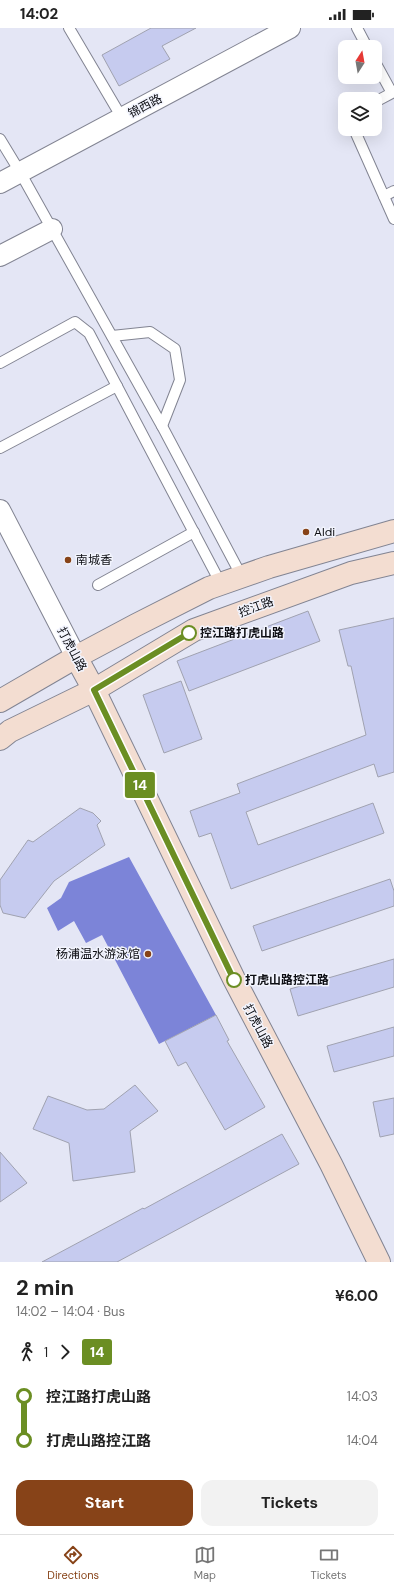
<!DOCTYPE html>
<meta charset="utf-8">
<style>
:root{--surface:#fff;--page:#f2f2f2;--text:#222;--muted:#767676;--line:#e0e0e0;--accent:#874318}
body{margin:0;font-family:"DM Sans","Noto Sans SC",sans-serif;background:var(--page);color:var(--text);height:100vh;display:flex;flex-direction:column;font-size:15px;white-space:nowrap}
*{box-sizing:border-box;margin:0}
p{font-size:13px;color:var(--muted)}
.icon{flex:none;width:22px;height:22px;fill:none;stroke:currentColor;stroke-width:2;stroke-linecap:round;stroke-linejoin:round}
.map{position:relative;height:1234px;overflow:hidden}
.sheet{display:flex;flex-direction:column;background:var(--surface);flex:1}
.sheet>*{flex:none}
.badge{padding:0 8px;border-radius:3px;font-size:14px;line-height:26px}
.needle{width:26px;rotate:11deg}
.tools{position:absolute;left:338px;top:12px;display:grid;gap:8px}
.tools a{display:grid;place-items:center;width:44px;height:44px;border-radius:8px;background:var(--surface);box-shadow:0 4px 16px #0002;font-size:20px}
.map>.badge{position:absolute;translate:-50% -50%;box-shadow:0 0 0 2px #fff}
.legs{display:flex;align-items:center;gap:6px;height:44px;padding:0 16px;font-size:13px}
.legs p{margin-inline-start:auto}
.overview{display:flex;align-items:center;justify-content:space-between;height:68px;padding:0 16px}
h1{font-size:22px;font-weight:700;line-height:30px}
.primary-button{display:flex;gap:8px;margin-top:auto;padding:8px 16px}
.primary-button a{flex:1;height:46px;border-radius:12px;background:var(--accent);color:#fff;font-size:16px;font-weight:700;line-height:46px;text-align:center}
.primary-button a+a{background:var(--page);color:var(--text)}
ul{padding:0 16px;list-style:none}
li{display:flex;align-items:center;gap:14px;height:44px;font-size:15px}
li i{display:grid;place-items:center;width:6px;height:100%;margin:0 5px;background:currentColor}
li i::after{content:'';width:10px;height:10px;margin:-5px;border:3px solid;border-radius:50%;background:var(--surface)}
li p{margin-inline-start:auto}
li:first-child i{background:linear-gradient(#0000 50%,currentColor 0)}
li:last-child i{background:linear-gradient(currentColor 50%,#0000 0)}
.status{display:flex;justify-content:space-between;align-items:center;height:28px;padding:0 20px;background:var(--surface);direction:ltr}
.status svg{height:11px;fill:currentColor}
.menu{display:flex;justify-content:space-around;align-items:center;height:56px;border-top:1px solid var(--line);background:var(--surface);font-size:11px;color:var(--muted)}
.menu a{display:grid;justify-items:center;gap:2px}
.menu .current{color:var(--accent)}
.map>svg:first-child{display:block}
.water{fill:#7c84d8}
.building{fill:#c6cbef;stroke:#a0a2b0}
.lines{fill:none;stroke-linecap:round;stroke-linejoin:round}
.lane-casing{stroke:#828492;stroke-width:12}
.street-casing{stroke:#828492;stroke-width:22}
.secondary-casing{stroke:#828492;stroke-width:24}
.lane{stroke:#fff;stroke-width:10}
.street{stroke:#fff;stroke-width:20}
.secondary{stroke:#f3ddd1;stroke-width:22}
.line-1-casing{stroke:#fff;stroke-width:9}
.line-1{stroke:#6b8e23;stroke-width:6}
.poi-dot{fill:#874318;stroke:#f2f4fd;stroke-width:1.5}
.stop-1-dot{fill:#fff;stroke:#6b8e23;stroke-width:2}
.labels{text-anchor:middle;stroke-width:3;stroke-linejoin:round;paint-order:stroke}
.street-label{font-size:12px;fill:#0d0e13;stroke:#f2f4fd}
.poi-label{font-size:12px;fill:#0d0e13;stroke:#f2f4fd;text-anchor:start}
.stop-label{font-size:12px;font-weight:bold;fill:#0d0e13;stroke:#f2f4fd;text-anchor:start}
</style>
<div class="status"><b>14:02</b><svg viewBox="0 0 49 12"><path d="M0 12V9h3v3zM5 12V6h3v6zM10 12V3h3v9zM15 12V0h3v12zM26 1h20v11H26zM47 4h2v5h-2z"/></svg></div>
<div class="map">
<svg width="394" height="1234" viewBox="0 0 394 1234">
<rect width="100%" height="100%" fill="#e4e6f5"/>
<path class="water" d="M129,829L216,987L159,1016L102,907L86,915L74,893L58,903L47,880L61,870L69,854Z"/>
<g class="building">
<path d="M151,0H196L162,18L170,31L119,58L102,27Z"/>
<path d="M308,583L320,613L189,663L177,633Z"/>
<path d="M394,590V744L378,749L374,736L246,784L258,817L373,775L384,805L231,861L211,805L199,809L190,783L240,765L237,756L366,707L351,638H348L339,602Z"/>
<path d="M181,653L202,711L164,725L143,667Z"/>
<path d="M80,780L93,785L101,793L97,797L105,817L54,853L25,890L3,885L0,877V852L28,812L33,814Z"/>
<path d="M390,851L394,863V878L262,923L253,898Z"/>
<path d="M394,931V959L298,988L290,961Z"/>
<path d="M216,987L229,1012L227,1013L265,1079L225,1102L186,1034L178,1038L165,1013Z"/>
<path d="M394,999V1028L334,1044L327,1018Z"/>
<path d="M135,1057L158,1083L130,1103L135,1144L73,1153L69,1115L33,1101L48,1068L87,1082L104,1081Z"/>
<path d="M394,1070V1106L380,1109L373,1074Z"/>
<path d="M282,1106L299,1136L117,1234H42L143,1180L144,1181Z"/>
<path d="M0,1124L27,1155L0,1174Z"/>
</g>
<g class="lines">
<g class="lane-casing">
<g id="lane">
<path d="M69,0L122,90"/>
<path d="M357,0L367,19"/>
<path d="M375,34L392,65L375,74"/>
<path d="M354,101L394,191"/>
<path d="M0,111L20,144L162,398L242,549"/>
<path d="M384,168L394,163"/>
<path d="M112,308L150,304L175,321L180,352L162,398"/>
<path d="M0,335L75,294L89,305L221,556"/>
<path d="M0,420L117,358"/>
<path d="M98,557L194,504"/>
</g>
</g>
<g class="street-casing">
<g id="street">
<path d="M0,155L290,0"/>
<path d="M0,228L52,201"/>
<path d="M0,482L76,629"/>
</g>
</g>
<g class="secondary-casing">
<g id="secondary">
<path d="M76,629L94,662L234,951L331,1136L379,1234"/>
<path d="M0,673L76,629L136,597L209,560L269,539L394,503"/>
<path d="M0,711L10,703L94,662L194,602L351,545L394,535"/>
</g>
</g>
<use href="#lane" class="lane"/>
<use href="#street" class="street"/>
<use href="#secondary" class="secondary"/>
</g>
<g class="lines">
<g class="line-1-casing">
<path id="line-1" d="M189,605L94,662L234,952"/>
</g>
<use href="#line-1" class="line-1"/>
</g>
<g class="poi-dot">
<circle cx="306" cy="504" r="4"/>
<circle cx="68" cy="532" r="4"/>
<circle cx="148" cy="926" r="4"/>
</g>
<g class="stop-1-dot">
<circle cx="189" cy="605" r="7"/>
<circle cx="234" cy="952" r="7"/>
</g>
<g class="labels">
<g class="street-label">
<text transform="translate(145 78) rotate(-28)" y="4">锦西路</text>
<text transform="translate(256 579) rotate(-20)" y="4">控江路</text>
<text transform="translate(72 621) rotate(62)" y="4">打虎山路</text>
<text transform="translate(258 998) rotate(62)" y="4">打虎山路</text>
</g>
<g class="poi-label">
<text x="314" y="508">Aldi</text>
<text x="76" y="536">南城香</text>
<text x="140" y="930" text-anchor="end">杨浦温水游泳馆</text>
</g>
<g class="stop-label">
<text x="200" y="609">控江路打虎山路</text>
<text x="245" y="956">打虎山路控江路</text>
</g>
</g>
</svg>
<div class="tools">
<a><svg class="needle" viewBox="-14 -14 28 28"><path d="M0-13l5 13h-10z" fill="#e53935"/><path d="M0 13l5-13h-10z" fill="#767676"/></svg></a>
<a><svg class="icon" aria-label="layers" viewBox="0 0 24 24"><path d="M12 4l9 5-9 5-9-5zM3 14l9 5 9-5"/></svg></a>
</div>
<b class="badge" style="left:140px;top:757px;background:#6b8e23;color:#fff">14</b>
</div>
<section class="sheet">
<div class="overview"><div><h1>2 min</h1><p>14:02 – 14:04 · Bus</p></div><b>¥6.00</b></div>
<div class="legs"><svg class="icon" aria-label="walk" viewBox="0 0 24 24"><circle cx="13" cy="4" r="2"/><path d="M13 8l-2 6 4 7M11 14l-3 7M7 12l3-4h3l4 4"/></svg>1<svg class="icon" aria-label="forward" viewBox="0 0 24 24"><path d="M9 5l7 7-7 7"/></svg><b class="badge" style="background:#6b8e23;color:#fff">14</b></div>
<ul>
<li><i style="color:#6b8e23"></i><b>控江路打虎山路</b><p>14:03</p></li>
<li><i style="color:#6b8e23"></i><b>打虎山路控江路</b><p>14:04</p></li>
</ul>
<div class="primary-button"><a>Start</a><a>Tickets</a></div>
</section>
<nav class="menu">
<a class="current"><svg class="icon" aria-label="directions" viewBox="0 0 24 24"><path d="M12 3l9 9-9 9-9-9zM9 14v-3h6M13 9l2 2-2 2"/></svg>Directions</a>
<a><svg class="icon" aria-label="map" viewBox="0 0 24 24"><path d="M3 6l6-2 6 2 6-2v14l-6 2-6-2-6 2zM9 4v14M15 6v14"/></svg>Map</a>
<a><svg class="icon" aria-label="tickets" viewBox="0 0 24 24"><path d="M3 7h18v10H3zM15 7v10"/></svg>Tickets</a>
</nav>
